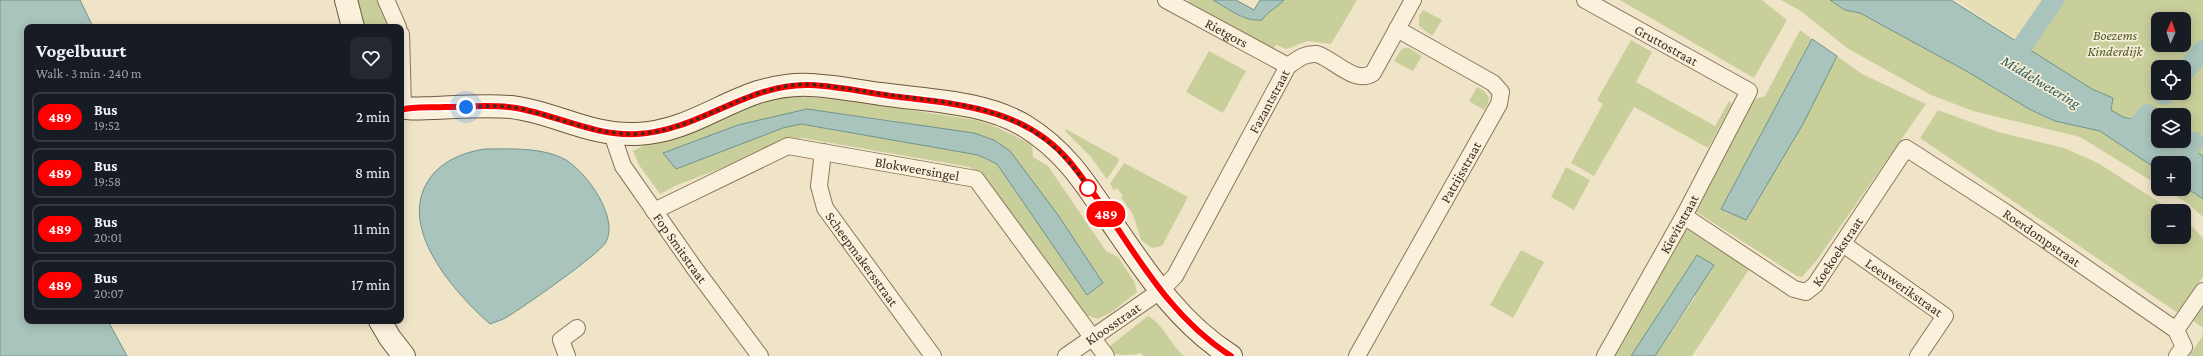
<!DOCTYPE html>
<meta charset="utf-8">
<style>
:root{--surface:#171b24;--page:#242831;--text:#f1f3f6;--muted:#9ea1a6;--line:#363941}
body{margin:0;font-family:"Crimson Pro",serif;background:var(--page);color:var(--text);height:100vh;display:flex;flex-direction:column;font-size:15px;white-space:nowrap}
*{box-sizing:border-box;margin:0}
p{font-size:13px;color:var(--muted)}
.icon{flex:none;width:22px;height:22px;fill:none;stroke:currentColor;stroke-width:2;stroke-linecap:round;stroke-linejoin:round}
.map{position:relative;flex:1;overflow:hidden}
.sheet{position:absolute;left:24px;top:24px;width:380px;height:300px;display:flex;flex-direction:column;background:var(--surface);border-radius:8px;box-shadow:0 2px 10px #0003}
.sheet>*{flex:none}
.badge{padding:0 8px;border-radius:13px;font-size:14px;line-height:26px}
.needle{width:26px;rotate:3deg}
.buttons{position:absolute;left:2151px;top:12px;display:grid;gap:8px}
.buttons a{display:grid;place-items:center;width:40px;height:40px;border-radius:8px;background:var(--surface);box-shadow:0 2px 10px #0003;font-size:20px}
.you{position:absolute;width:20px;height:20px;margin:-10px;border:3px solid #fff;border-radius:50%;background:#1a73e8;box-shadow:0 0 0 6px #1a73e833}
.map>.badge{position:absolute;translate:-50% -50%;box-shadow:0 0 0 2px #fff}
.round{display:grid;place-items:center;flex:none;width:42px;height:42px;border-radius:8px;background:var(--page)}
.overview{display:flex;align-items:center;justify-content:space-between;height:68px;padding:0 12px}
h1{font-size:19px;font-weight:700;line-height:30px}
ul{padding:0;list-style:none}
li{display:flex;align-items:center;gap:12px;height:50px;margin:0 8px 6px;padding:0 4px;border:2px solid var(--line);border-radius:8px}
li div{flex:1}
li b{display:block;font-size:15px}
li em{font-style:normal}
li .badge{min-width:44px;font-weight:700;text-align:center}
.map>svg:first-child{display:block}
.farmland{fill:#e6deb5}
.green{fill:#c9cf9b;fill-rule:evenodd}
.water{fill:#a9c4bc;stroke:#6f938a}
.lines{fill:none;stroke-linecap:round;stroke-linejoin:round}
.canal{stroke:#a9c4bc;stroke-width:20}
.street-casing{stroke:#8d765c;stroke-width:18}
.secondary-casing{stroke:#6f573f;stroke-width:24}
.street{stroke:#faf1dc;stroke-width:16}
.secondary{stroke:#faf1dc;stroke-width:22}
.line-casing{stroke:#fff;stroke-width:9}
.line{stroke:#f00;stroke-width:6}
.walk{stroke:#3d2e20;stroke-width:4;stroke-dasharray:0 7.2}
.stop-dot{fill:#fff;stroke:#f00;stroke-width:2}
.labels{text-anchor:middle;stroke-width:3.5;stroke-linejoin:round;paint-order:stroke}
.street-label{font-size:14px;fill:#3d2e20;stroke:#f7eed8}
.park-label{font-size:14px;font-style:italic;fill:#4d5a26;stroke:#f7eed8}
.water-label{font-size:15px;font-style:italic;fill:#2f5d5a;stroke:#f7eed8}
</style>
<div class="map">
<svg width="2203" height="356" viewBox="0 0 2203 356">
<rect width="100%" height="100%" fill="#f0e4c8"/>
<path class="farmland" d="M1957,0H2048L2016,40Z"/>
<g class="green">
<path d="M353,0H378L385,11L390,27H362Z"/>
<path d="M1189,0H1213L1243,18L1262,19C1268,11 1277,8 1284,0H1357L1331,44L1308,41L1286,49L1276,45L1273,49L1188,2Z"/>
<path d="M1620,0H1762L1787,20L1754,78Z"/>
<path d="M1781,0H1830L1845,10L1860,13L1968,72L2029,109L2055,121L2100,131L2158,170V185L2080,137L1973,111L1931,95L1847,48L1801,11Z"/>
<path d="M2051,0H2203V156L2179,141H2184V115H2158V124L2142,117H2124L2111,110L2113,98L2092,89L2016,42ZM2158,19H2184V45H2158ZM2158,67H2184V93H2158Z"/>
<path d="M1423,10L1442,20L1432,36L1419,26V16Z"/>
<path d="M1800,30L1812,39L1721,209L1746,220L1803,124L1837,56L1862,74L1926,104L1817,260L1802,277L1797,276L1693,210L1753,100L1765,96Z"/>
<path d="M1631,40L1652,52L1636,82L1715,126L1729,101L1732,104L1708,148L1634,107L1594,176L1571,163L1603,104L1597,100Z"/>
<path d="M1405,48H1409L1422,56L1413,71L1394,61L1401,50Z"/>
<path d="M1209,51L1246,71L1223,113L1186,92Z"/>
<path d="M1477,87L1483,90L1489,97L1488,104L1484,110L1469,101Z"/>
<path d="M787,96L838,99L976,120C996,126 1014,135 1032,145L1033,157L1048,166L1106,251L1118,257L1134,281L1137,292L1112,312L1098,319L1083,314L1011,212L984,177L970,167L802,138L677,185L660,194L639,165L633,151L655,139L763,101ZM807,109L896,121L1010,151L1031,211L997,164L978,155L801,124L663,154L738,125Z"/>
<path d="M1938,110L1998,132L2064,148L2098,163L2173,211H2158V237H2184V218L2203,238V277L2178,313L1920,138Z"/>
<path d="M1066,129L1118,158L1119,161L1107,179L1090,156L1065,131Z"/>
<path d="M1124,163L1188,197L1162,246L1152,248L1141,240L1133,214L1121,198L1123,196L1117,188L1114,190L1110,184Z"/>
<path d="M1566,167L1590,180L1574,210L1551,197Z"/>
<path d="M2184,186L2203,199V217L2187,203L2165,189H2184Z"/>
<path d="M1690,229L1752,265L1692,356H1655L1695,297L1697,255L1631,356H1611L1682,230Z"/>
<path d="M1521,250L1544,262L1513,318L1490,305Z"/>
<path d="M2203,301V356H2189L2202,337L2203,328L2192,320Z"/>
<path d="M1148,316C1164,325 1170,344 1184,356H1144L1141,353C1130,356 1115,356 1105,350Z"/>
</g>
<g class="water">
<path d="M0,0H80L93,27H27V321H108L127,356H0Z"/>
<path d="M1213,0H1236L1254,10L1260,0H1284C1277,8 1268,11 1262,20C1244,22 1229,9 1213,0Z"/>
<path d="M1830,0H1951L2092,89L2113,98L2111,110C2115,112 2119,115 2123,117C2135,121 2145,114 2158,124V141H2179L2203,156V199L2184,186V163H2158V170L2100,131L2055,121L2029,109L1968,72L1860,13L1845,10Z"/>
<path d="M1812,39L1837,56L1803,124L1746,220L1721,209Z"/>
<path d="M807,109L974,133L994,140L1010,151L1058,215L1103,283L1087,295L997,164L978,155L801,124L783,128L676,169L663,153L738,125Z"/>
<path d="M485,149C511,149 543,147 566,160C587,173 619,217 606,242C600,254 522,308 507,317C502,320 495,322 490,324C455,293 395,227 430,178C442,161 464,152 485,149Z"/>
<path d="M1697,255L1714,265L1655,356H1631Z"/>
</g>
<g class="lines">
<g class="canal">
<path d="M2012,65L2023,45L2054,0"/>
<path d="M2184,72L2203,50"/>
<path d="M2164,95L2166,93"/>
<path d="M2131,134L2148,114"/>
<path d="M2178,163L2194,142"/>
</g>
<g class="street-casing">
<g id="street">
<path d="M386,0L398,27"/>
<path id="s1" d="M1166,0L1288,66"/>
<path id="s2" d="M1585,0L1749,91L1684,216L1605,356"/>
<path d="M401,34L403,108"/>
<path id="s3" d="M612,134L623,166L695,269L760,356"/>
<path id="s4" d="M823,152L819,186L825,208L933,356"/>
<path id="s5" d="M654,211L788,146L976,179L1106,356"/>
<path id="s6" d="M1684,216L1794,289L1806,292L1815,285L1906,148L2005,212L2176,330L2184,347L2177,356"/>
<path id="s7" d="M1843,244L1945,316L1918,356"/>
<path d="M2176,330L2203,291"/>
<path d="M567,356L561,340L577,328"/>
<path id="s8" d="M1066,356L1160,291L1175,276L1288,66C1298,59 1305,53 1317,54C1335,60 1355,85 1373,73L1413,0"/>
<path id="s9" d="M1357,356L1499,104L1501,92L1493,83L1397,29"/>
</g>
</g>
<g class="secondary-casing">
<g id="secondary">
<path d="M346,0L353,27"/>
<path d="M401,107C411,110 423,108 434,108C460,107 486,105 511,107C555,112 588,136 637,134C684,132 716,106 758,92C775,87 793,84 810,85C834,86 858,91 881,94C929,101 983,101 1025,126C1064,150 1084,181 1108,217C1144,269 1177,322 1231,356"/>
<path d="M380,321L390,338L404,356"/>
</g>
</g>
<use href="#street" class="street"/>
<use href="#secondary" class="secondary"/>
</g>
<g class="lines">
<g class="line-casing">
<path id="line" d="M401,110C413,106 430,108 444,107C467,107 492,104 516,108C557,115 593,136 637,134C699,131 747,83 810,85C837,86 864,92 891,96C956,104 1024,107 1070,162C1124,228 1157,309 1231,356"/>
</g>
<use href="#line" class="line"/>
<path class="walk" d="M466,107C482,106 500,105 516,108C557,116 593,135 636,134C689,132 731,97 782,87C811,80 845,89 875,93C962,105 1036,104 1088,188"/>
</g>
<circle class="stop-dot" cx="1088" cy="188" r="8"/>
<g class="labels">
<g class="street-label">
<text dy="5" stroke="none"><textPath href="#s1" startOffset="69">Rietgors</textPath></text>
<text dy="5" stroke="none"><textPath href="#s2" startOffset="93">Gruttostraat</textPath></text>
<text dy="5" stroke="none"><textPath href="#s8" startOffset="334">Fazantstraat</textPath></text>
<text dy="5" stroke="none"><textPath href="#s5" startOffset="280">Blokweersingel</textPath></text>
<text dy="5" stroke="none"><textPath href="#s9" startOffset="211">Patrijsstraat</textPath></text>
<text transform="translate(1679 224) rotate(-61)" y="5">Kievitstraat</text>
<text dy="5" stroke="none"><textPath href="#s6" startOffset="483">Roerdompstraat</textPath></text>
<text dy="5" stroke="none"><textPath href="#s3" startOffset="134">Fop Smitstraat</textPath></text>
<text dy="5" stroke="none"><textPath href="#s6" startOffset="196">Koekoekstraat</textPath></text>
<text dy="5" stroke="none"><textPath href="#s4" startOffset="120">Scheepmakersstraat</textPath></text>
<text dy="5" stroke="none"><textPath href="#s7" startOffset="75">Leeuwerikstraat</textPath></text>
<text dy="5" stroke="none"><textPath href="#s8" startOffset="57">Kloosstraat</textPath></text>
</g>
<g class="park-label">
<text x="2115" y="40">Boezems<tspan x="2115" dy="16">Kinderdijk</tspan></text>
</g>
<g class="water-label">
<text transform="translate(2041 82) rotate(31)" y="5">Middelwetering</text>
</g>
</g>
</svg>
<div class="buttons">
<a><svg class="needle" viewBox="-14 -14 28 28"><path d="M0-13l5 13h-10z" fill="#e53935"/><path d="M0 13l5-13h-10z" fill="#9ea1a6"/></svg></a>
<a><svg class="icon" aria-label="locate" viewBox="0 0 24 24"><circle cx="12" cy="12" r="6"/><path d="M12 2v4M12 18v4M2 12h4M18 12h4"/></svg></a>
<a><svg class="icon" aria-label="layers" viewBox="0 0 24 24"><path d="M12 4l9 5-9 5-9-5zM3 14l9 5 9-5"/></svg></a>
<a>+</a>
<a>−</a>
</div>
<div class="you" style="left:466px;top:107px"></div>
<b class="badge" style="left:1106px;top:214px;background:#f00;color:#fff">489</b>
<section class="sheet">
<div class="overview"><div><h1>Vogelbuurt</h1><p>Walk · 3 min · 240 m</p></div><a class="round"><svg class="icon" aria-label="heart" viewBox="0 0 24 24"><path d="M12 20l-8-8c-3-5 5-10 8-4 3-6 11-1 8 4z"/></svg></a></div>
<ul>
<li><span class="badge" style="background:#f00;color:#fff">489</span><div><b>Bus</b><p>19:52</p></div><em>2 min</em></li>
<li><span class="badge" style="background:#f00;color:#fff">489</span><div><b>Bus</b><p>19:58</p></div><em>8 min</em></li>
<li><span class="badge" style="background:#f00;color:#fff">489</span><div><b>Bus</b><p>20:01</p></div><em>11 min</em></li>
<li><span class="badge" style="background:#f00;color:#fff">489</span><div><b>Bus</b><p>20:07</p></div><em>17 min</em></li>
</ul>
</section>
</div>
